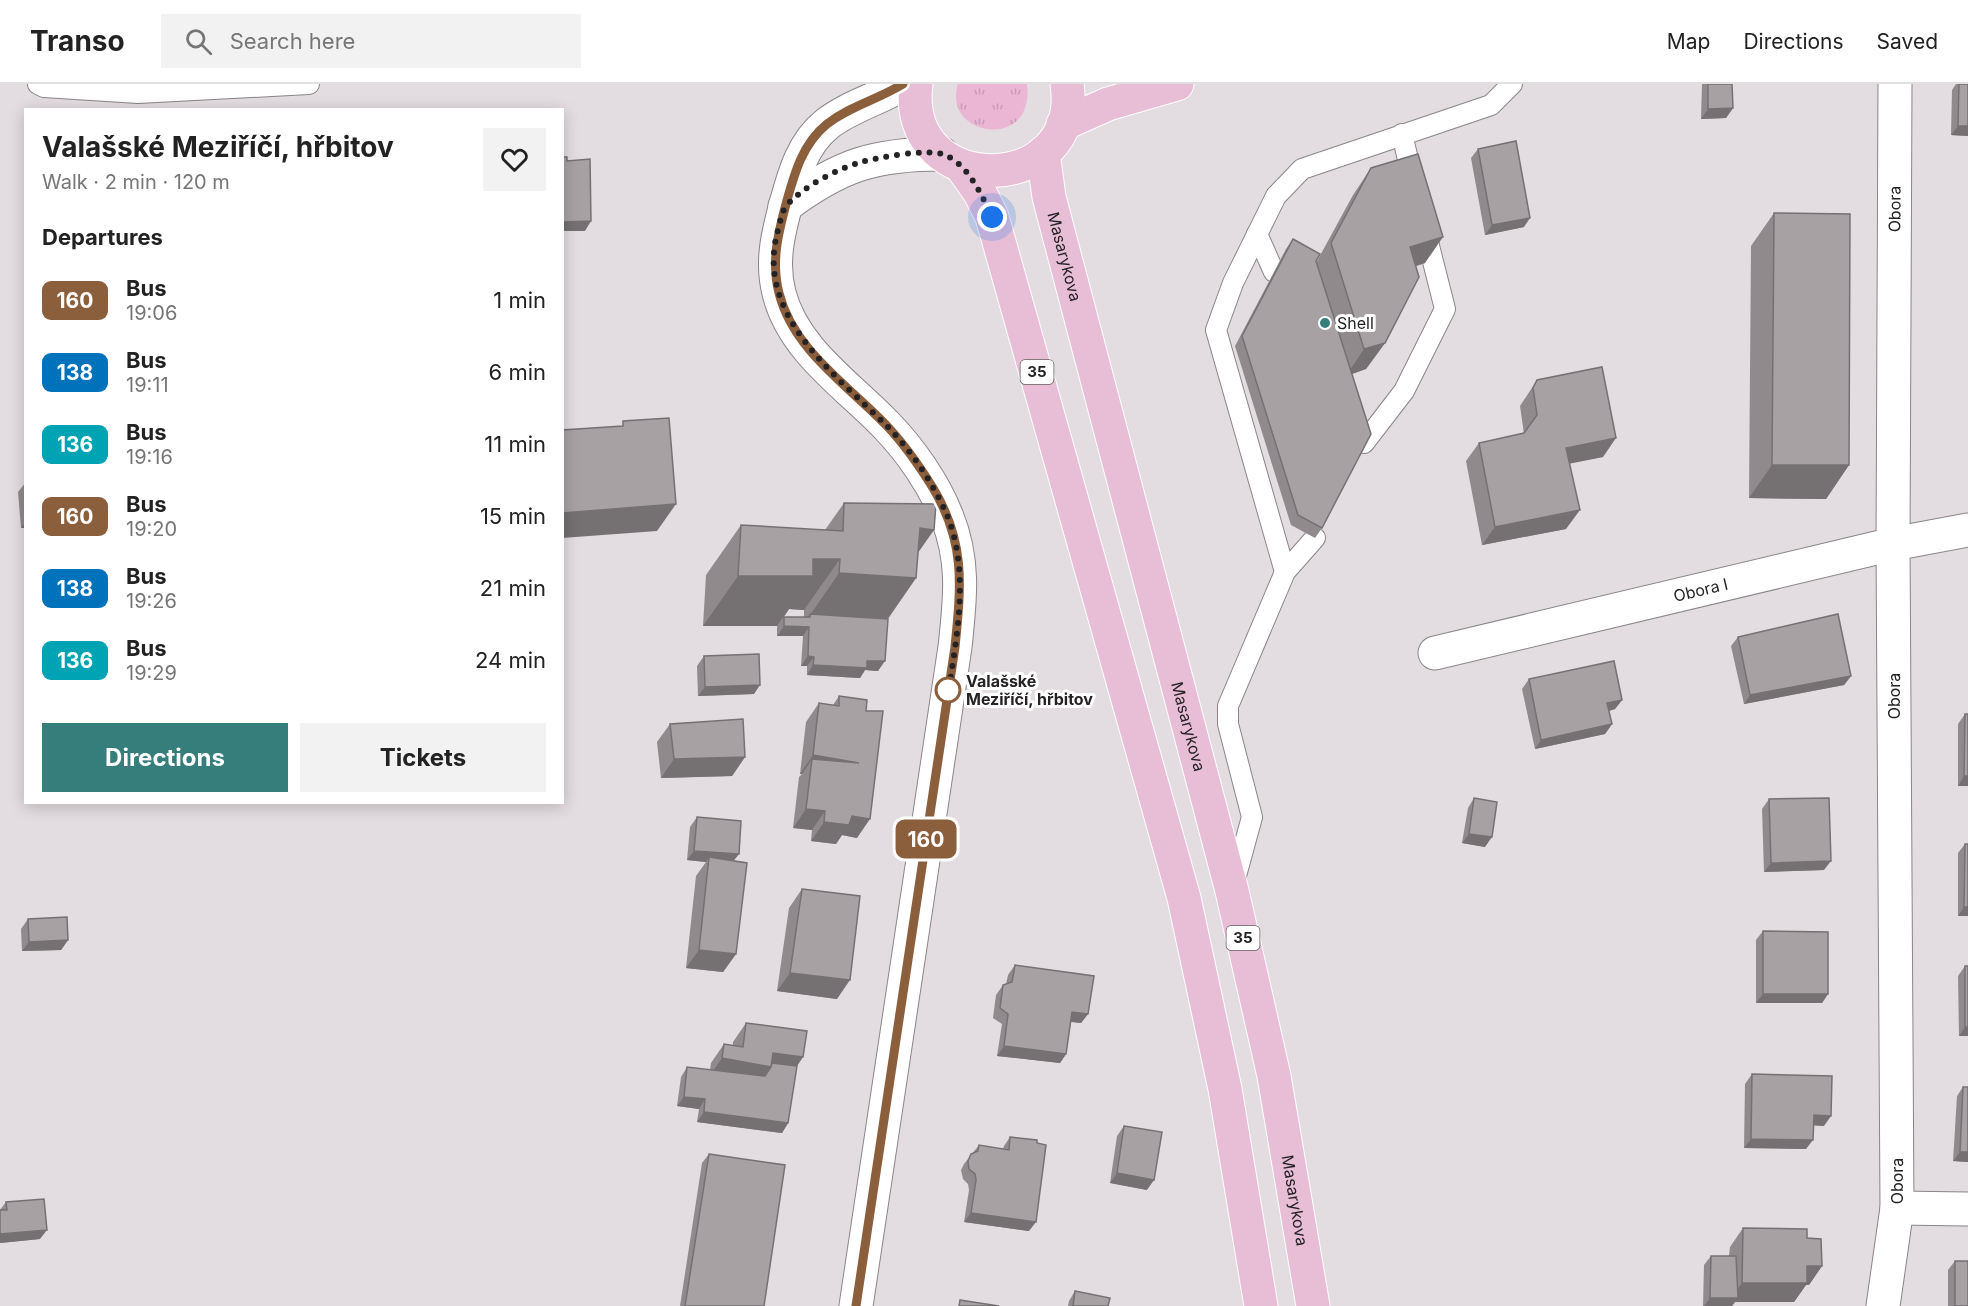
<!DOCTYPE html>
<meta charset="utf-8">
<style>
:root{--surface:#fff;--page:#f2f2f2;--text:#222;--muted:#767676;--line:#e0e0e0;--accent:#357e7c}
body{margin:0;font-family:Inter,sans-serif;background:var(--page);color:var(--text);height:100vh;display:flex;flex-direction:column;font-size:22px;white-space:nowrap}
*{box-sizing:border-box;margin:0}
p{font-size:20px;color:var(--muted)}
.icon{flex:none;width:33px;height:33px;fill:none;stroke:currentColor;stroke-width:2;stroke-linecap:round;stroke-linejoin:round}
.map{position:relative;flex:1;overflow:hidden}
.panel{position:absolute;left:24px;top:24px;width:540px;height:696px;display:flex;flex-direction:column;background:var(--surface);border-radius:0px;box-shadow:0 3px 15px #0003}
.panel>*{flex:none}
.badge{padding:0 12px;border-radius:9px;font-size:21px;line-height:39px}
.you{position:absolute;width:30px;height:30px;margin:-15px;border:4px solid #fff;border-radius:50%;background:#1a73e8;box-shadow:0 0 0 9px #1a73e833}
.map>.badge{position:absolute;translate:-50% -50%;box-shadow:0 0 0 3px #fff}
h2{padding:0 18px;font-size:22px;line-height:54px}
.round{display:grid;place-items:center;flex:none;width:63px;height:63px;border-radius:0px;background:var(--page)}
.summary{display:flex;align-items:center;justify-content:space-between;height:102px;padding:0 18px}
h1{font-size:28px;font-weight:700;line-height:45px}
.action{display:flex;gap:12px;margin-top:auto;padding:12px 18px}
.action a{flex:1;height:69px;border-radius:0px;background:var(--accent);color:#fff;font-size:24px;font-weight:700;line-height:69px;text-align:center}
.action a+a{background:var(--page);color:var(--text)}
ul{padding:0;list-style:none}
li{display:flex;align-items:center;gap:18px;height:72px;padding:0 18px}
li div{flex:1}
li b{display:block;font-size:22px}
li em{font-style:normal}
li .badge{min-width:66px;font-weight:700;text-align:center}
header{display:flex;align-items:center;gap:36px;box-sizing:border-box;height:84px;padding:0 30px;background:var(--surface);border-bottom:2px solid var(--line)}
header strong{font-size:28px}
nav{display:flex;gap:33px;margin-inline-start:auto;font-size:21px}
.search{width:420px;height:54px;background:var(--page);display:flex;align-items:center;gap:15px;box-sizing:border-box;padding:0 21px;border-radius:0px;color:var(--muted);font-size:22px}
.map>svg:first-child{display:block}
.grass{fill:url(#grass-tufts)}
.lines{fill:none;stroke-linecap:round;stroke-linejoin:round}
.service-casing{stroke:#8b8588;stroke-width:22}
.minor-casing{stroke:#8b8588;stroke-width:35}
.tertiary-casing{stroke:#8b8588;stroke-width:35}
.primary-casing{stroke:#fff;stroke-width:35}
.service{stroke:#fff;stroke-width:20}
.minor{stroke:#fff;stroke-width:33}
.tertiary{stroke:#fff;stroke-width:33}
.primary{stroke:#e8bed7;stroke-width:33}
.wall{fill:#908a8d;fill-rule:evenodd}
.shaded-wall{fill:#757173}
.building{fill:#a7a1a4;stroke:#757173;stroke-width:1.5}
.line-casing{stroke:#fff;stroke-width:14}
.line{stroke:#8b5e3c;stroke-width:9}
.walk{stroke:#252224;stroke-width:6;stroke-dasharray:0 10.8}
.poi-dot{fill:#357e7c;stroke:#fff;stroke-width:2}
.stop-dot{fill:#fff;stroke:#8b5e3c;stroke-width:3}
.labels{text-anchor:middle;stroke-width:6;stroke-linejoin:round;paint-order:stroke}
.shield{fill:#fff;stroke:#666466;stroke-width:1.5}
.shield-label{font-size:15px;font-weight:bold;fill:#252224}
.street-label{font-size:16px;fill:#252224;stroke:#fff}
.poi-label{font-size:16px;fill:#252224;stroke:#fff;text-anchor:start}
.stop-label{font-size:16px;font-weight:bold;fill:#252224;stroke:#fff;text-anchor:start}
</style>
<header>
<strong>Transo</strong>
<div class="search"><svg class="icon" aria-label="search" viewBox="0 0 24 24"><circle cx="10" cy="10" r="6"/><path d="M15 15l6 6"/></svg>Search here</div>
<nav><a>Map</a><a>Directions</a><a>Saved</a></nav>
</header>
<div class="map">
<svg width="1968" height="1222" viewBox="0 0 1968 1222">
<defs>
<pattern id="grass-tufts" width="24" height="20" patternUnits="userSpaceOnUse" patternTransform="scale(1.5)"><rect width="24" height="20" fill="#ebb5d4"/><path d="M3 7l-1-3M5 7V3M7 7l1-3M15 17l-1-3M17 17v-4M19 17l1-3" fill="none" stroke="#c99bb6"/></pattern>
</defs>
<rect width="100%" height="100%" fill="#e3dce0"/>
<path class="grass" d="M958,0H1027C1035,69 941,52 958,0Z"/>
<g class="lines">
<g class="service-casing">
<g id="service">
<path d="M38,0L44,3L138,9L309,0"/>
<path d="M1402,50L1413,97"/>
<path d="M1257,150L1274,188"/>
<path d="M1364,359L1404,307L1445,225L1425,146"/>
<path d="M1285,488L1216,246L1233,199L1276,112L1302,85L1491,21L1512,0"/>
<path d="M1234,799L1252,733L1228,640V622L1285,488L1315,454"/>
</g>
</g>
<g class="minor-casing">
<g id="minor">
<path id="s1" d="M1435,569L1893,460L1968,446"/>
<path d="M1897,1124L1968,1125"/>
<path id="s2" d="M1883,1222L1897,1124L1893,460L1895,0"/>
</g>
</g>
<g class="tertiary-casing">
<g id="tertiary">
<path d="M785,122C840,81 874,70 942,70"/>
<path d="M856,1222L955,563C960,516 965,478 947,433C934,400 911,367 887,342C849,302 793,266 779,209C771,178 778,150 786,120C794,91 802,60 827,40C850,22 879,15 903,0"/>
</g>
</g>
<g class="primary-casing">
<g id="primary">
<path d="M916,0C901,117 1084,114 1067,0"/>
<path d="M1063,40L1108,20L1177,0"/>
<path id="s3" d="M1043,69L1049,113L1232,807L1274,992L1313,1222"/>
<path d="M961,82L980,109L992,133L1184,814L1225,1005L1261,1222"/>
</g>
</g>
<use href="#service" class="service"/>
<use href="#minor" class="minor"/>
<use href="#tertiary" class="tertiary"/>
<use href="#primary" class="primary"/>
</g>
<g class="wall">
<path d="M1702,0H1732L1733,24L1726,34L1701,35Z"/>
<path d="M1956,0H1968V52L1951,51L1952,6Z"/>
<path d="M1478,65L1524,143L1485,151L1471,74Z"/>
<path d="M1371,84L1425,179L1416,182L1385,259L1366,285L1352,290L1322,444L1315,454L1291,441L1235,262L1286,165L1293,155L1316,177V179L1353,111Z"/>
<path d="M1774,129L1849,381L1826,415L1749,414L1751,162Z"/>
<path d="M1537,296L1603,373L1569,379L1566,445L1482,461L1466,377L1479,359L1524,350L1520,322Z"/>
<path d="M26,398V444H21L18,408Z"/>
<path d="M844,419L918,469L916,494L888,535L878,587L865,586L860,594L807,591V582H801L803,552H777V542H703L706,491L741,441L825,446ZM789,525L804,526V533H784Z"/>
<path d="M1738,553L1851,592L1844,601L1744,620L1731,562Z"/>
<path d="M704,572L754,610L698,612L697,582Z"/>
<path d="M1529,595L1622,616L1615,625L1609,627L1612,640L1605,650L1535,665L1522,605Z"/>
<path d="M839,612L857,754L842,751L836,760L811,757L812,746L793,744L799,693L802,690H800L806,638L819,619L833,621Z"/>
<path d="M1965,630H1968V702H1958V640Z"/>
<path d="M670,640L745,673L732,692L661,694L657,658Z"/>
<path d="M1474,714L1485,763L1462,759L1468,724Z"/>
<path d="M1769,715L1824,786L1764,788L1762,725Z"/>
<path d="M697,733L734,777L736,870L723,888L686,884L696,792L706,778L687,776L690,743Z"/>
<path d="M1965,760L1968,832H1958V769Z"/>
<path d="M802,805L837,915L777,907L789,824Z"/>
<path d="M28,835L68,856L61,866L22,867L21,845Z"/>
<path d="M1763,847L1828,910L1822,919H1756V856Z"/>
<path d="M1015,881L1088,930L1081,939L1071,938L1066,970L1060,979L997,972L1002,940L993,934L996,911L1003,901L1006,900L1008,891Z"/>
<path d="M1965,882L1968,952H1959L1958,892Z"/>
<path d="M746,939L803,973L797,982L788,1039L782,1049L697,1038L699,1025L677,1022L681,993L687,983L710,986L711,979L724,960L733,962V958Z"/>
<path d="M1752,990L1824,1042L1813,1041L1806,1065L1744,1064L1745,1000Z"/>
<path d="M1963,1003L1968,1078L1953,1077L1957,1012Z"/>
<path d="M1124,1042L1147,1106L1110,1099L1117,1052Z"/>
<path d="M1010,1053L1029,1147L964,1138L969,1106L968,1100L963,1095L961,1086L964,1080L979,1061L1003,1065L1004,1062Z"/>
<path d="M709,1070L764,1222H680L702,1079Z"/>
<path d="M6,1118L40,1155L0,1159V1126Z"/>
<path d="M1743,1144L1807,1154L1822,1182L1809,1201H1806L1794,1218H1735L1732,1222H1703L1704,1181L1711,1172H1729L1730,1163Z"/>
<path d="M1955,1177L1968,1222H1948V1186Z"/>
<path d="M1075,1207L1108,1222H1068L1069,1217Z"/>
</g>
<g class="shaded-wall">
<path d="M1733,24L1726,34L1701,35L1708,25Z"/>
<path d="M1958,42H1968V52L1951,51Z"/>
<path d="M1530,134L1524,143L1485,151L1492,141Z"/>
<path d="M591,137L585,147H562V138Z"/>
<path d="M1443,153L1425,179L1391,190L1410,163Z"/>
<path d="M1385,259L1366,285L1346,292L1364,265Z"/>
<path d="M1616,354L1603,373L1553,383L1566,364Z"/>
<path d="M1772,381H1849L1826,415L1749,414Z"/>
<path d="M676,420L657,447L562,454V429Z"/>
<path d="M1580,426L1566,445L1482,461L1495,443Z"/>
<path d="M26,438V444H21Z"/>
<path d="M920,444L934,446L901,493L916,494L881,544L810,533V530L804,540L839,489Z"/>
<path d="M813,475H840L804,526L789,525L777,542H703L738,492Z"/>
<path d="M784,542L809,543L803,552H777Z"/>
<path d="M808,572L814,573L807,582H801Z"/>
<path d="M867,577H885L878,587L865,586L860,594L807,591L813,581Z"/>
<path d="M1851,592L1844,601L1744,620L1750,611Z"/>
<path d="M760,601L754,610L698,612L705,603Z"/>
<path d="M1622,616L1615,625L1601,629L1607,619Z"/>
<path d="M1612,640L1605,650L1535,665L1541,656Z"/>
<path d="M813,671L859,679L812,675L802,690H800Z"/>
<path d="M745,673L732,692L661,694L674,675Z"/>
<path d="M1964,692H1968V702H1958Z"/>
<path d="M806,725L825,727L812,746L793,744Z"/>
<path d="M852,732L870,735L857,754L842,751L836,760L811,757L824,738Z"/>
<path d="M1469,750L1492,753L1485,763L1462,759Z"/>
<path d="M694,767L739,770L732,779L709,773L706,778L687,776Z"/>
<path d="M1831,777L1824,786L1764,788L1771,779Z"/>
<path d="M1964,823H1968V832H1958Z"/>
<path d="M68,856L61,866L22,867L29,858Z"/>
<path d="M699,866L736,870L723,888L686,884Z"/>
<path d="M790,889L850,896L837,915L777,907Z"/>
<path d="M1763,910H1828L1822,919H1756Z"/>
<path d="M1072,928L1088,930L1081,939L1065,937Z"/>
<path d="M1965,943H1968V952H1959Z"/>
<path d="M1004,962L1066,970L1060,979L997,972Z"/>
<path d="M773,969L803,973L790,992L709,993L722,974Z"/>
<path d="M684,1013L705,1015L699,1025L677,1022Z"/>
<path d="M704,1028L788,1039L782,1049L697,1038Z"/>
<path d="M1814,1031L1831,1032L1824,1042L1807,1041Z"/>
<path d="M1751,1055L1813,1056L1806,1065L1744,1064Z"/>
<path d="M1960,1068H1968V1078L1953,1077Z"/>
<path d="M1117,1089L1154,1096L1147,1106L1110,1099Z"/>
<path d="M971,1129L1036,1138L1029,1147L964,1138Z"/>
<path d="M47,1146L40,1155L0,1159V1150Z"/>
<path d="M1807,1182H1822L1809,1201H1806L1794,1218H1735L1732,1222H1704L1710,1214H1731L1742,1199Z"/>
</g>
<g class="building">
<path d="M1708,0H1732L1733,24L1708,25Z"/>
<path d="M1959,0H1968V42H1958Z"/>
<path d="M1516,57L1530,134L1492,141L1478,65Z"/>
<path d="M1418,70L1443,153L1410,163L1419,193L1385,259L1364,265L1331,159L1371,84Z"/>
<path d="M562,73H567V77L590,75L591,137L562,138Z"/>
<path d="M1774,129L1850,130L1849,381H1772Z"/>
<path d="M1293,155L1320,170L1316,177L1371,350L1322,444L1298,431L1242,252Z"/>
<path d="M1602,283L1616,354L1566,364L1580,426L1495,443L1479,359L1524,349L1537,331L1533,304L1537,296Z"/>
<path d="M669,334L676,420L562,429V346L623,342V337Z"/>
<path d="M844,419L936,420L934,446L920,444L916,494L839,489L840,475H813V492H738L741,441L843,447Z"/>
<path d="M810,530L888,535L885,577H867V584L813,581L814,573L808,572L809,543L784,542V533H810Z"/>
<path d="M1838,530L1851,592L1750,611L1738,553Z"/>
<path d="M759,570L760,601L705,603L704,572Z"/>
<path d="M1614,577L1622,616L1607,619L1612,640L1541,656L1529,595Z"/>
<path d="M839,612L867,616L866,627H883L870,735L852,732L849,741L824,738L825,727L806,725L812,675L859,679L813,671L819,619L839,622Z"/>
<path d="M1965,630H1968V692H1964Z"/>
<path d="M743,635L745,673L674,675L670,640Z"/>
<path d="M1474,714L1497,718L1492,753L1469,750Z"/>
<path d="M1829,714L1831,777L1771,779L1769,715Z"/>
<path d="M697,733L741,737L739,770L694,767Z"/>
<path d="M1965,760H1968V823H1964Z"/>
<path d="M709,773L747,779L736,870L699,866Z"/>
<path d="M802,805L860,812L850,896L790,889Z"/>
<path d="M67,833L68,856L29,858L28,835Z"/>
<path d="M1763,847L1828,848V910H1763Z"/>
<path d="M1015,881L1094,892L1088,930L1072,928L1066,970L1004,962L1008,930L1000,924L1003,901L1012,898Z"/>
<rect x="1965" y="882" width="3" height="61"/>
<path d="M746,939L807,947L803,973L773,969L771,983L722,974L724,960L743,963Z"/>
<path d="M772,979L797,982L788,1039L704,1028L705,1015L684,1013L687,983L765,992L771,983Z"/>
<path d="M1752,990L1832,992L1831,1032L1814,1031L1813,1056L1751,1055Z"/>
<path d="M1963,1003H1968V1068H1960Z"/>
<path d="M1124,1042L1162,1048L1154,1096L1117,1089Z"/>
<path d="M1010,1053L1037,1056V1059L1046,1061L1036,1138L971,1129L976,1096L975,1090L969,1085L968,1077L971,1070L978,1067L979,1061L1009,1066Z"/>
<path d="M709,1070L785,1081L764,1222H685Z"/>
<path d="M44,1115L47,1146L0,1150V1126H7L6,1118Z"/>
<path d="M1743,1144L1807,1145V1154L1821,1155L1822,1182H1807V1199H1742Z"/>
<path d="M1711,1172H1736L1738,1214H1710Z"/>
<rect x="1955" y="1177" width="13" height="45"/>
<path d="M1075,1207L1110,1214L1108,1222H1073Z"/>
<path d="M960,1216L999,1222H959Z"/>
</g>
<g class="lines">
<g class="line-casing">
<path id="line" d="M856,1222L955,563C961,502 966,459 933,404C920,383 904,360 887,342C849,302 793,266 779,209C771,178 778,150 786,120C794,91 802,60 827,40C850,22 879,15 903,0"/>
</g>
<use href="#line" class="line"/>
<path class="walk" d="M948,606V610C957,551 970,488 947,431C933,399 911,366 886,341C835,290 754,231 778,146C780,139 782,126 787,121C804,102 837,85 861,78C881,73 923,65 942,70C967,78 982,111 992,133"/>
</g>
<circle class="poi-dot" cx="1325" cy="239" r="6"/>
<circle class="stop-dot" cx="948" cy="606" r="12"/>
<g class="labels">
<g class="shield">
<rect x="1020.5" y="276" width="33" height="24" rx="4.5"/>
<rect x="1226.5" y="842" width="33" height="24" rx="4.5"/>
</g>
<g class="shield-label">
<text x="1037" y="293">35</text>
<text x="1243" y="859">35</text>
</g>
<g class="street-label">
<text dy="6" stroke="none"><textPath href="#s2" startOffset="1098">Obora</textPath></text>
<text dy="6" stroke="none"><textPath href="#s3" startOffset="106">Masarykova</textPath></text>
<text dy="6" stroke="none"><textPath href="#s1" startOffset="273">Obora I</textPath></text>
<text transform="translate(1894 612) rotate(-90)" y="6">Obora</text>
<text dy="6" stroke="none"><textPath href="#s3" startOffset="592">Masarykova</textPath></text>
<text transform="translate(1897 1097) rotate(-90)" y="6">Obora</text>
<text dy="6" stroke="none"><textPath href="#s3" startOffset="1078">Masarykova</textPath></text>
</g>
<g class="poi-label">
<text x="1337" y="245">Shell</text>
</g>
<g class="stop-label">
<text x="966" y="603">Valašské<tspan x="966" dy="18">Meziříčí, hřbitov</tspan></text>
</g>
</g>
</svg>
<div class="you" style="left:992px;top:133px"></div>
<b class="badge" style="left:926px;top:755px;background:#8b5e3c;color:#fff">160</b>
<section class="panel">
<div class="summary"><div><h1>Valašské Meziříčí, hřbitov</h1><p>Walk · 2 min · 120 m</p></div><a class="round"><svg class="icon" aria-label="heart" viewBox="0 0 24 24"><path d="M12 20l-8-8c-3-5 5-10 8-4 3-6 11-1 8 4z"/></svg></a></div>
<h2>Departures</h2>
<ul>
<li><span class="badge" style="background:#8b5e3c;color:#fff">160</span><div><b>Bus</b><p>19:06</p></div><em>1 min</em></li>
<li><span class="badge" style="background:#0072bc;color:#fff">138</span><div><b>Bus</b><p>19:11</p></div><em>6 min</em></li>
<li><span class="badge" style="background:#00a3b4;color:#fff">136</span><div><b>Bus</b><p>19:16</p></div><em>11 min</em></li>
<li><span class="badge" style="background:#8b5e3c;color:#fff">160</span><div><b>Bus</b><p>19:20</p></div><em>15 min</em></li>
<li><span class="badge" style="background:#0072bc;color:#fff">138</span><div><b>Bus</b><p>19:26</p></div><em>21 min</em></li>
<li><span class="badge" style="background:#00a3b4;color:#fff">136</span><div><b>Bus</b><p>19:29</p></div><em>24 min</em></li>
</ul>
<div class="action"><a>Directions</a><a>Tickets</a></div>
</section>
</div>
